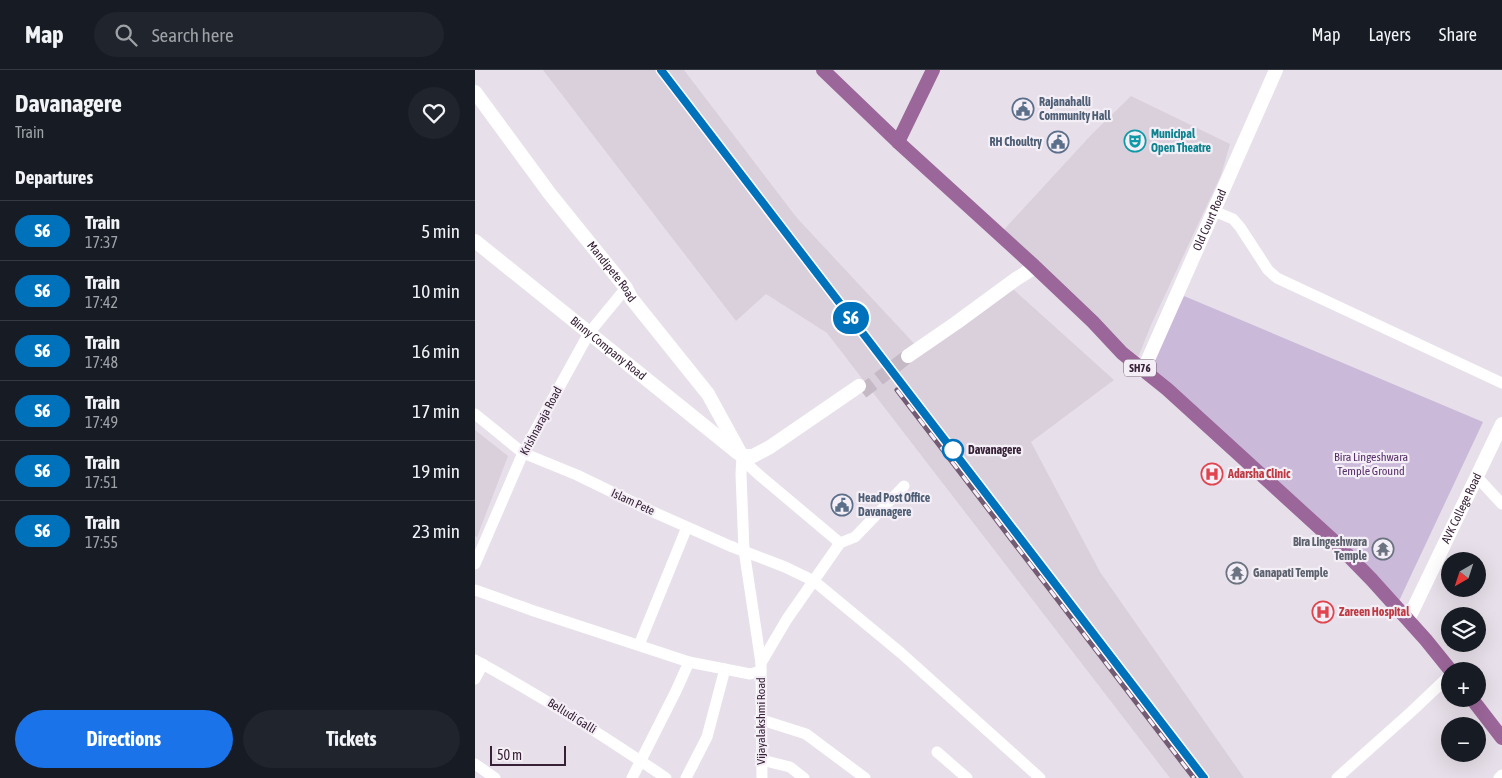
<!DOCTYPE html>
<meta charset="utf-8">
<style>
:root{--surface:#171b24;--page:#20242c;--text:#f1f3f6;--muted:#9ea1a6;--line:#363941;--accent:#1a73e8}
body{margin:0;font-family:"Asap Condensed",sans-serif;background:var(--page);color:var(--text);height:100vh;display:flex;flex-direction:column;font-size:19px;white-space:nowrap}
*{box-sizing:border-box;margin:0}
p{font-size:16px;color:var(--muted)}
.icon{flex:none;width:28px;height:28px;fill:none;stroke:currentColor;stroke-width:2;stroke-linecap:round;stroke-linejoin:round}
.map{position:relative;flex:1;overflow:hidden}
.side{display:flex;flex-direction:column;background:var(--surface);width:475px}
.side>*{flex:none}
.badge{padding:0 10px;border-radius:16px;font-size:18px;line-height:32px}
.needle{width:32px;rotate:219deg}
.controls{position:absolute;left:966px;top:482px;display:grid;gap:10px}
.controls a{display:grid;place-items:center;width:45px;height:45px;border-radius:50%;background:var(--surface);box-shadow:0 5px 20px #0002;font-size:25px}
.scale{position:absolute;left:15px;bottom:12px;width:76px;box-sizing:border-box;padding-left:5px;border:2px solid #372137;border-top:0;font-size:14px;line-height:18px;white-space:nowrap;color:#372137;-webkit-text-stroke:4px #f4eff6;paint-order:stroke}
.map>.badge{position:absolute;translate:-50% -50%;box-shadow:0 0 0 2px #fff}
h2{padding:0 15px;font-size:19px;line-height:45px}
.round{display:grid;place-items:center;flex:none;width:52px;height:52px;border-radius:26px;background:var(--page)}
.headline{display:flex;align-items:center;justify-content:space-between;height:85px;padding:0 15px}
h1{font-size:24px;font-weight:700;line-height:38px}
.primary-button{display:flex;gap:10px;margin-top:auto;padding:10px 15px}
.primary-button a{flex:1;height:58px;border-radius:30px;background:var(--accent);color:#fff;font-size:20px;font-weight:700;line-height:58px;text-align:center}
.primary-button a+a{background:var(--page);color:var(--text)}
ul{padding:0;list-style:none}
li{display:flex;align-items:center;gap:15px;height:60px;padding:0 15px;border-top:1px solid var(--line)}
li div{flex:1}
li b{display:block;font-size:19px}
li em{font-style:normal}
li .badge{min-width:55px;font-weight:700;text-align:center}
header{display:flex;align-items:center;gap:30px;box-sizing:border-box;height:70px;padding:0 25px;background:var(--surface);border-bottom:1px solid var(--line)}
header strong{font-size:24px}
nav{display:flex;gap:28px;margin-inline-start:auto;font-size:18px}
.search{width:350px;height:45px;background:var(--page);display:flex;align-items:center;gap:12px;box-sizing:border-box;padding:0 18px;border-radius:28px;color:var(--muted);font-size:19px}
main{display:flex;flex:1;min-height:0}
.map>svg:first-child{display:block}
.built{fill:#dad0dc}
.green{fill:#cbb9d9}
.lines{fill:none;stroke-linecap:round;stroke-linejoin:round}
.secondary-tunnel{stroke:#c4b9c5;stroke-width:14;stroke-dasharray:14 7;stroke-linecap:butt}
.minor{stroke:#fff;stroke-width:11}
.secondary{stroke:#fff;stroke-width:14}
.primary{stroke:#9b6699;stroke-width:14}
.rail-casing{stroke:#735b73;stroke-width:5}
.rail{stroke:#f4eff6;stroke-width:3;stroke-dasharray:9;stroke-linecap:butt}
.line-casing{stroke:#fff;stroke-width:11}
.line{stroke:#0072bc;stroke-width:8}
.stop-dot{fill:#fff;stroke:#0072bc;stroke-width:2.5}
.labels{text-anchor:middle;stroke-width:4.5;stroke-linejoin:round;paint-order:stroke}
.shield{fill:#f4eff6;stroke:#705f70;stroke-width:1}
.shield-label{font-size:11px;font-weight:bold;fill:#372137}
.service-label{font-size:12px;font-weight:bold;fill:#4e5e75;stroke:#f4eff6;text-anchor:start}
.culture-label{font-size:12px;font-weight:bold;fill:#0d838f;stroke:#f4eff6;text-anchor:start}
.street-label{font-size:12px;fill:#372137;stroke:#f4eff6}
.stop-label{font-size:12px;font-weight:bold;fill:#372137;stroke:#f4eff6;text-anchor:start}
.park-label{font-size:12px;fill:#572f6a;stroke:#f4eff6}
.health-label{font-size:12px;font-weight:bold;fill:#be3a42;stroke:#f4eff6;text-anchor:start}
.worship-label{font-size:12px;font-weight:bold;fill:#5b616d;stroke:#f4eff6;text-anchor:end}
</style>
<header>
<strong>Map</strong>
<div class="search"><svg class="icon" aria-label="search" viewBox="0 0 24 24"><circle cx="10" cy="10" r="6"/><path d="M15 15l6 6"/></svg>Search here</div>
<nav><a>Map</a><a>Layers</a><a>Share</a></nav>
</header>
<main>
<section class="side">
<div class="headline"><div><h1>Davanagere</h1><p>Train</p></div><a class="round"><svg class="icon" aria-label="heart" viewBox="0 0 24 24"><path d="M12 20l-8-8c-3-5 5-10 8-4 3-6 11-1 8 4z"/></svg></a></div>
<h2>Departures</h2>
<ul>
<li><span class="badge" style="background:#0072bc;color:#fff">S6</span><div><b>Train</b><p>17:37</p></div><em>5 min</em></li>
<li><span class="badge" style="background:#0072bc;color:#fff">S6</span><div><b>Train</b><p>17:42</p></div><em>10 min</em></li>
<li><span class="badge" style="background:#0072bc;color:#fff">S6</span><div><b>Train</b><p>17:48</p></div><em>16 min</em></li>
<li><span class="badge" style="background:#0072bc;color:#fff">S6</span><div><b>Train</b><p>17:49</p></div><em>17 min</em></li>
<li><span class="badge" style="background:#0072bc;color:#fff">S6</span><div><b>Train</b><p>17:51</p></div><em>19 min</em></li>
<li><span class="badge" style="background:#0072bc;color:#fff">S6</span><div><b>Train</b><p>17:55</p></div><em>23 min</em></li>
</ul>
<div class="primary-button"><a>Directions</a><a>Tickets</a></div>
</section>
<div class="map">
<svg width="1027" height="708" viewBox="0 0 1027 708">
<rect width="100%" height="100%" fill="#e7dfe9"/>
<g class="built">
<path d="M68,0H209L322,148L448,283L538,219L639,310L556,372L625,502L769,708H695L352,263L291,224L261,251Z"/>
<path d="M656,26L755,74L746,105L676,255L660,295L524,165L617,64Z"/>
<path d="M0,360L33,386L2,467L0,466Z"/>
</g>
<path class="green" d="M709,226L1008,352L923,533L674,302Z"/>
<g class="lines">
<path class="secondary-tunnel" d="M387,322L433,286"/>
<g class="minor">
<path d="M739,141L758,149L765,157L793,200L802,208L1027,313"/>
<path d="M0,344L48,383L102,405L176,441L255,476L310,497L339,511L426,583L565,708"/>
<path d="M267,386L266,404L269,480L286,593L287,708"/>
<path d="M267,386L270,392L283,404L365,473L312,549L286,593"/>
<path d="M1002,407L1027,434"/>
<path d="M365,473L380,467L429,416"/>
<path d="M0,494L48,383L114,263L151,218"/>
<path d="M0,520L59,541L214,592L275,604L286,601"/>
<path d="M164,575L212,457"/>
<path d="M0,590C66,626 129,666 191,708"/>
<path d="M0,609L8,594"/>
<path d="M287,650L331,664L390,708"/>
<path d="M462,682L492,708"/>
<path d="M287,690L315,697L329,708"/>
<path d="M0,694L20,708"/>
<path d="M157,708L201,621L214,592"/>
<path d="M211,708L232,667L250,599"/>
<path d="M862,708L936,642L975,605"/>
<path d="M1024,708L1027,705"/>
</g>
<g class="secondary">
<path id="s1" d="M0,22L75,124L151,218L156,228L233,324L267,386"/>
<path id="s2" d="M0,171L263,383"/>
<path d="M433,286L481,253L541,209L560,197"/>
<path id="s3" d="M668,301L801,0"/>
<path d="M267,386H278L295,377L384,316"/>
<path id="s4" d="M933,550L1027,354"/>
</g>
<g class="primary">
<path d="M348,0L423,72L557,194L618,252L647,283L692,319L860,472L897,510L951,570L976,601"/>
<path d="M423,72L458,0"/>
<path d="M997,629L1027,668"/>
</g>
<g class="rail-casing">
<g id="rail">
<path d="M186,0L729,708"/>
<path d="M422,320L719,708"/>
</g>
</g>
<use href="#rail" class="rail"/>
</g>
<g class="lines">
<g class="line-casing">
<path id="line" d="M186,0L729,708"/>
</g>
<use href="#line" class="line"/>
</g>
<defs>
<g id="civic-ring" transform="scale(1.125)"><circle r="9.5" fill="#f4eff6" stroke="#5c6f8a" stroke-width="1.5"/><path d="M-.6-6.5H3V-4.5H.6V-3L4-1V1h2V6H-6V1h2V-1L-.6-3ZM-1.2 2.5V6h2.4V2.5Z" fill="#5c6f8a"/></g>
<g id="theatre-ring" transform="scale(1.125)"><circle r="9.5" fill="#f4eff6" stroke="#0f9aa8" stroke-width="1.5"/><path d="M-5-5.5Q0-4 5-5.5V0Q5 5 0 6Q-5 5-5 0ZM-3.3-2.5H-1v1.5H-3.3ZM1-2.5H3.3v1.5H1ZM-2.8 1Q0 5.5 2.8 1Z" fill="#0f9aa8"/></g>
<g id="hospital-ring" transform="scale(1.125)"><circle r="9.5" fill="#f4eff6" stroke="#e0444e" stroke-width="1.5"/><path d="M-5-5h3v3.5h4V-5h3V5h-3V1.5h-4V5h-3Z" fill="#e0444e"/></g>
<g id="temple-ring" transform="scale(1.125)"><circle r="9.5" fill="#f4eff6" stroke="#6b7280" stroke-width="1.5"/><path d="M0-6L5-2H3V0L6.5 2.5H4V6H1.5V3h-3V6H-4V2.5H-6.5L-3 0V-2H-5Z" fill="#6b7280"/></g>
</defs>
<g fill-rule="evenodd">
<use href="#civic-ring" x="548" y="39"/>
<use href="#theatre-ring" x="660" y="71"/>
<use href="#civic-ring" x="583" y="72"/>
<use href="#hospital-ring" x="737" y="404"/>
<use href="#civic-ring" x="367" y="435"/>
<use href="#temple-ring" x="908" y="479"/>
<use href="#temple-ring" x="762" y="503"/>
<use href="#hospital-ring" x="848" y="542"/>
</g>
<circle class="stop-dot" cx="478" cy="380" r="10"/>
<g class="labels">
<rect class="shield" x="649" y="289.5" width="32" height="17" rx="4"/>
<g class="shield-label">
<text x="665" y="302">SH76</text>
</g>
<g class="service-label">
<text x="564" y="36">Rajanahalli<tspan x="564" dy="14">Community Hall</tspan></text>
<text x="567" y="76" text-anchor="end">RH Choultry</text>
<text x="383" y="432">Head Post Office<tspan x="383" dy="14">Davanagere</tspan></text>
</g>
<g class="culture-label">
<text x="676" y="68">Municipal<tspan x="676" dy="14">Open Theatre</tspan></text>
</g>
<g class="street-label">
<text dy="4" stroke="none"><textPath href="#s3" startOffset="165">Old Court Road</textPath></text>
<text dy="4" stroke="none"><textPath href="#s1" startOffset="226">Mandipete Road</textPath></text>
<text dy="4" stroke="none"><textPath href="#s2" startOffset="171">Binny Company Road</textPath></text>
<text transform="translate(66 351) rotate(-62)" y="4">Krishnaraja Road</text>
<text transform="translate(158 432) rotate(25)" y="4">Islam Pete</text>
<text dy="4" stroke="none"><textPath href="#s4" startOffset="124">AVK College Road</textPath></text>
<text transform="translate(97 646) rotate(32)" y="4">Belludi Galli</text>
<text transform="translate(286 651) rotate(-90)" y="4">Vijayalakshmi Road</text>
</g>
<g class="stop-label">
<text x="493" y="384">Davanagere</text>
</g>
<g class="park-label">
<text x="896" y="391">Bira Lingeshwara<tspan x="896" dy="14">Temple Ground</tspan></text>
</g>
<g class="health-label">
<text x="753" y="408">Adarsha Clinic</text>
<text x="864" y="546">Zareen Hospital</text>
</g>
<g class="worship-label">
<text x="892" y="476">Bira Lingeshwara<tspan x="892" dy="14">Temple</tspan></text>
<text x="778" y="507" text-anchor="start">Ganapati Temple</text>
</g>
</g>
</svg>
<div class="controls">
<a><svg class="needle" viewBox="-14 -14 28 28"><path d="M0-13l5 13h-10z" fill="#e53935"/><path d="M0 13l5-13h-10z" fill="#9ea1a6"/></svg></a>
<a><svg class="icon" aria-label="layers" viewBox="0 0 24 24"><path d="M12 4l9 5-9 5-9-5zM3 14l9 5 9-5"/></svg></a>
<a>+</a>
<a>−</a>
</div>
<div class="scale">50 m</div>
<b class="badge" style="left:376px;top:248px;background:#0072bc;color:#fff">S6</b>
</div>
</main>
